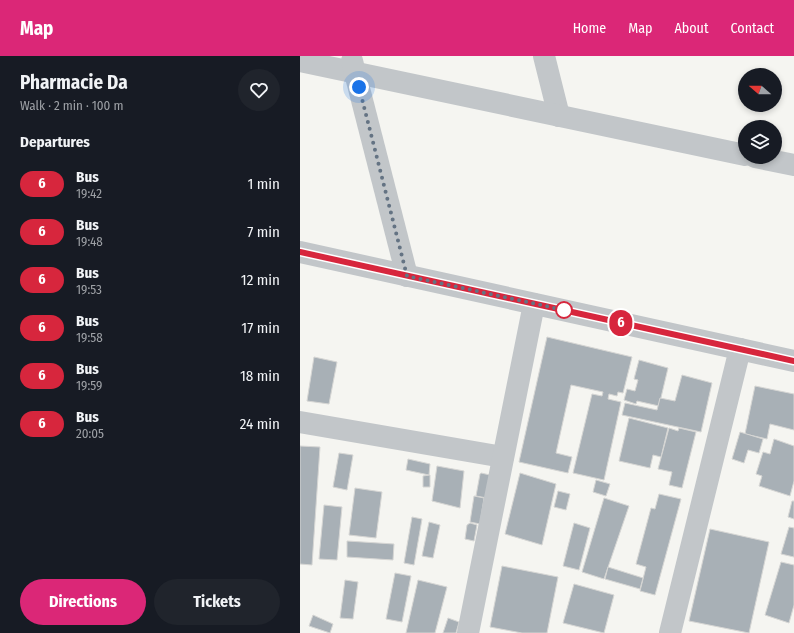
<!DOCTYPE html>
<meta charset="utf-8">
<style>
:root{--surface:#171b24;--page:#20242c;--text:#f1f3f6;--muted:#9ea1a6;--accent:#db2777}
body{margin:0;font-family:"Fira Sans Condensed",sans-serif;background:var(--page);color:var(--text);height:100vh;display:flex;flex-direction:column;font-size:15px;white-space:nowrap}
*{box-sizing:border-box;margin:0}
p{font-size:13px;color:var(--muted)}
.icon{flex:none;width:22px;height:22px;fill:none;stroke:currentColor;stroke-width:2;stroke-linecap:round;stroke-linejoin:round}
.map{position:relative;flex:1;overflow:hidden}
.sheet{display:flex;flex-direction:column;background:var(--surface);width:300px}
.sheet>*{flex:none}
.badge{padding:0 8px;border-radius:13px;font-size:14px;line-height:26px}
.needle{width:26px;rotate:290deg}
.controls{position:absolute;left:438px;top:12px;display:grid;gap:8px}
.controls a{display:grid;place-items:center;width:44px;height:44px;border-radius:50%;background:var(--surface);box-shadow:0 2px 6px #0003;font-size:20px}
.you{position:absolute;width:20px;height:20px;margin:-10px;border:3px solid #fff;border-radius:50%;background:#1a73e8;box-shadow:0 0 0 6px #1a73e833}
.map>.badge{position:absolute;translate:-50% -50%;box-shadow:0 0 0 2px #fff}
h2{padding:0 20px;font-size:15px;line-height:36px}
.round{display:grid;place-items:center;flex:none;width:42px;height:42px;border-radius:21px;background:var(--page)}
.summary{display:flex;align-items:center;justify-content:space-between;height:68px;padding:0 20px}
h1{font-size:19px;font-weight:700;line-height:30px}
.action{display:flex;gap:8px;margin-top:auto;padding:8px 20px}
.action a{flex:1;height:46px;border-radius:24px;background:var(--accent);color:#fff;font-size:16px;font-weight:700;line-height:46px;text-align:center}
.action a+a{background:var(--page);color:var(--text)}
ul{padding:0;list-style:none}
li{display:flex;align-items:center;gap:12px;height:48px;padding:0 20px}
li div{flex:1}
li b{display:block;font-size:15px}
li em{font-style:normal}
li .badge{min-width:44px;font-weight:700;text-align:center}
header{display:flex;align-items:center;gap:24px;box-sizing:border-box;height:56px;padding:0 20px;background:var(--accent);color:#fff}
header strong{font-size:19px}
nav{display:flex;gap:22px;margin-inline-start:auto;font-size:14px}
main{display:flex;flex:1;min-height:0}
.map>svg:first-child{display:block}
.building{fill:#a8b0b6;stroke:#d6d6d4}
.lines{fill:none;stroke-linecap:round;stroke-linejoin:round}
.minor{stroke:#c2c6c9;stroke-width:22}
.line-casing{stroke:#fff;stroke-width:9}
.line{stroke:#d7263d;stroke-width:6}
.walk{stroke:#647383;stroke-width:4;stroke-dasharray:0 7.2}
.stop-dot{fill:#fff;stroke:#d7263d;stroke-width:2}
</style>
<header>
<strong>Map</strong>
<nav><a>Home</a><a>Map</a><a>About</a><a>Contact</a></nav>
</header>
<main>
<section class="sheet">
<div class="summary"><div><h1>Pharmacie Da</h1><p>Walk · 2 min · 100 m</p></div><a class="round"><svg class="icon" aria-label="heart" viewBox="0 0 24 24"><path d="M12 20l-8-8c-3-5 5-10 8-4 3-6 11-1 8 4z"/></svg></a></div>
<h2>Departures</h2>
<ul>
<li><span class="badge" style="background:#d7263d;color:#fff">6</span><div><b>Bus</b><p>19:42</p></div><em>1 min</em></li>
<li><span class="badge" style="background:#d7263d;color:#fff">6</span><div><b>Bus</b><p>19:48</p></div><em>7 min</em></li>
<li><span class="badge" style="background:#d7263d;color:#fff">6</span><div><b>Bus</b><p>19:53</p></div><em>12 min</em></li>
<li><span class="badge" style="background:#d7263d;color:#fff">6</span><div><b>Bus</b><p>19:58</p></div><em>17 min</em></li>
<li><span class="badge" style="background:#d7263d;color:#fff">6</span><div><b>Bus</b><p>19:59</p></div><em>18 min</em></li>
<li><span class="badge" style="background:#d7263d;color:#fff">6</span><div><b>Bus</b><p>20:05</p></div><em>24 min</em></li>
</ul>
<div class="action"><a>Directions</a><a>Tickets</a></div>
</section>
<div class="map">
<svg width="494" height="577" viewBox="0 0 494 577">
<rect width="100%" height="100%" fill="#f5f5f1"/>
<g class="building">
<path d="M247,281L332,301L323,337L318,336L317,340L309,338L308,343L321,346L304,424L273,417L292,338L302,340L303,336L271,329L256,397L272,401L268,417L219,406Z"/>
<path d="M14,301L37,306L29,348L7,345Z"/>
<path d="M339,304L368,312L359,350L337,345L336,348L324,344L327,333L335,335L338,324L334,323Z"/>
<path d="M382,319L412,327L401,376L322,359L325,347L357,354L360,342L375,345Z"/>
<path d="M455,330L494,338V374L470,368L467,383L445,378Z"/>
<path d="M329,362L368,372L361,401L353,399L350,412L319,405Z"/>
<path d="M369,372L378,375L379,372L396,376L382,432L369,429L372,416L358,413Z"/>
<path d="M440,376L463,383L459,397L448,394L444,407L432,403Z"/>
<path d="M474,383L494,390V425L490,440L459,430L462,420L456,418L463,396L470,398Z"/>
<path d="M0,390L20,391L12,509L0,508Z"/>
<path d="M39,397L53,399L47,434L33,431Z"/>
<path d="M108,403L130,408L129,419L106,414Z"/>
<path d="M137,410L164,415L160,452L132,445Z"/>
<path d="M181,417L190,419L187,442L176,440L180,418Z"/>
<path d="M220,417L256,428L242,489L205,478Z"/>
<path d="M130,419V431H123V420Z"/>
<path d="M296,424L310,428L306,440L293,436Z"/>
<path d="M55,432L82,436L76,482L49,479Z"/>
<path d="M258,435L270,438L266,454L254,451Z"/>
<path d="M359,438L381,443L355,539L340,535L346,511L336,508L351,452L355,453Z"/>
<path d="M174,440L184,442L180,468L170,466Z"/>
<path d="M304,442L329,450L304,523L282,516Z"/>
<path d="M492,445H494V463L488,461Z"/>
<path d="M24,449L42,451L37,504L19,503Z"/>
<path d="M112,461L122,463L114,509L104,507Z"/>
<path d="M129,466L140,469L133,502L122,500Z"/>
<path d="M170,467L177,469L174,485L165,483L167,469Z"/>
<path d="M274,467L290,472L279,514L263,510Z"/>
<path d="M489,471L494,472V501L481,498Z"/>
<path d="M410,473L469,486L449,577L389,565Z"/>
<path d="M47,485L94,488L93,504L47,501Z"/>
<path d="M481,506L494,509V549L489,567L465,559Z"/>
<path d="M202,510L258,521L247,577H222L190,571Z"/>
<path d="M308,511L343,522L340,533L305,523Z"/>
<path d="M95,517L111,520L102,566L86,563Z"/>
<path d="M45,524L58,526L53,563L40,562Z"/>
<path d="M118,524L147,531L135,577H106Z"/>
<path d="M274,528L314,539L304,577L263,567Z"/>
<path d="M13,559L33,568L30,577L9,570Z"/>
<path d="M148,562L159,566L156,577H143Z"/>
</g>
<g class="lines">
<g class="minor">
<path d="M244,0L259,60"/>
<path d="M0,5L445,99"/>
<path d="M52,5L107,220"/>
<path d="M455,101L494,109"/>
<path d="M0,196L494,305"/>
<path d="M0,366L203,401"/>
<path d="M168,577L234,248"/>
<path d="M370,577L440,293"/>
</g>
</g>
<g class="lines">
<g class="line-casing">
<path id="line" d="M0,196L494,305"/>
</g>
<use href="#line" class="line"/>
<path class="walk" d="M59,31L107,220L264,254"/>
</g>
<circle class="stop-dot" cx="264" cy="254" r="8"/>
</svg>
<div class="controls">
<a><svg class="needle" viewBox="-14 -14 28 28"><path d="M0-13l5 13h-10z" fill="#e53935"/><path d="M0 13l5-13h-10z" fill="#9ea1a6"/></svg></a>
<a><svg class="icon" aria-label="layers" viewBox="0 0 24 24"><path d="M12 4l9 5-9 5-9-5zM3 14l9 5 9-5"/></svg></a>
</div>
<div class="you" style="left:59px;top:31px"></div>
<b class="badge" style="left:321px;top:267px;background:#d7263d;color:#fff">6</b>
</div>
</main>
